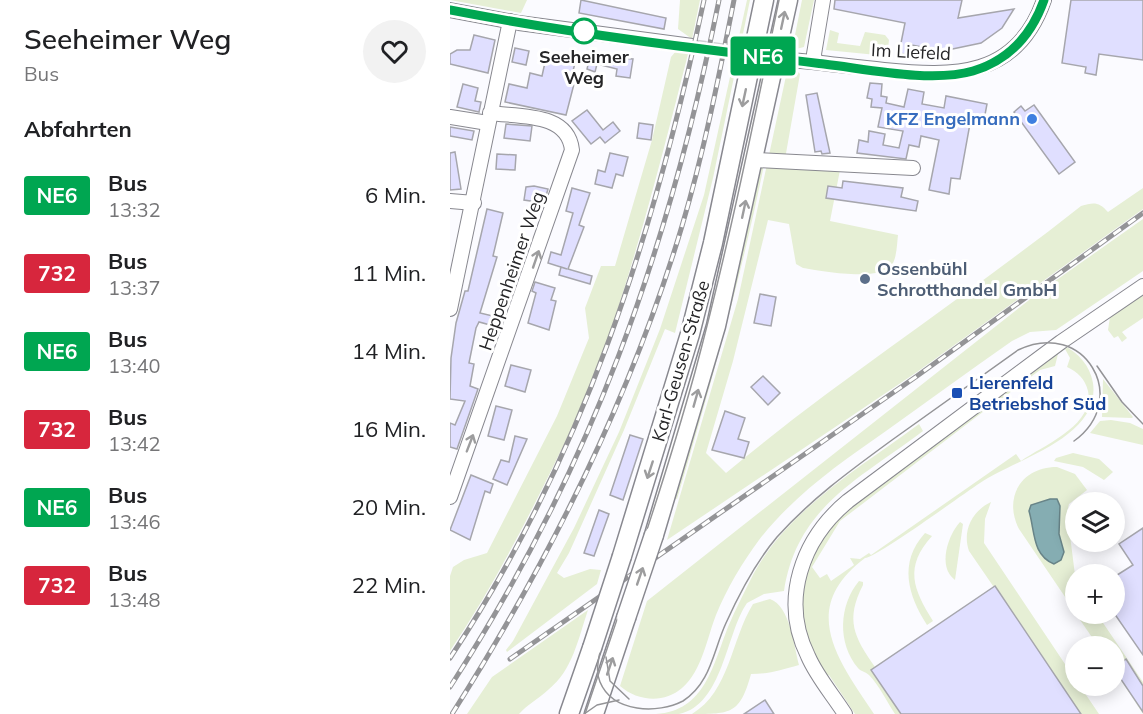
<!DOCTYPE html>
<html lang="de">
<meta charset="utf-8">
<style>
:root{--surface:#fff;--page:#f2f2f2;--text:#202124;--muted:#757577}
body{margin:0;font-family:Mulish,sans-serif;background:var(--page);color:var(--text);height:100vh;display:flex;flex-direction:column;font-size:22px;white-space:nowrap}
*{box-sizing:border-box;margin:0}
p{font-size:20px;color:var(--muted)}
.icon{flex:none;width:33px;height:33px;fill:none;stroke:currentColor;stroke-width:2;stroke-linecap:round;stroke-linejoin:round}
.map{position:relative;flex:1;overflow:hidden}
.sheet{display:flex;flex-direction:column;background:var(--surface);width:450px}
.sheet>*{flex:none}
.badge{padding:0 12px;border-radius:4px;font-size:21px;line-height:39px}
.controls{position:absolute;left:615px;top:492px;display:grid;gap:12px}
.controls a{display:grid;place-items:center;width:60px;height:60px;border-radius:50%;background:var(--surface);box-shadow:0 3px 15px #0003;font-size:30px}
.map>.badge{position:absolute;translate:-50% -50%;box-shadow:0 0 0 3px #fff}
h2{padding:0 24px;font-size:22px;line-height:54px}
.round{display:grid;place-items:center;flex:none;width:63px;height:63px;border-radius:32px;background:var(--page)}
.summary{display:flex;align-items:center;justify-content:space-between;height:102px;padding:0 24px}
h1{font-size:28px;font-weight:600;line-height:45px}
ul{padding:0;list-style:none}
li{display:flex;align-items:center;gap:18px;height:78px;padding:0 24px}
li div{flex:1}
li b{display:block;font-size:22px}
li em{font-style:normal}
li .badge{min-width:66px;font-weight:700;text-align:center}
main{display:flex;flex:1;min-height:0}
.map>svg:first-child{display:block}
.green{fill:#e6efd5;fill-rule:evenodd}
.water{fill:#85adb2;stroke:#688488;stroke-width:1.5}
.building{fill:#e0dfff;stroke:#a6a6ad;stroke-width:1.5}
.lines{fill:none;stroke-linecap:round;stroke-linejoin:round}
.street-tunnel{stroke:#d0d0d4;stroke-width:14;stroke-dasharray:14 7;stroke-linecap:butt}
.street-casing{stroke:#88888f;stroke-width:16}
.secondary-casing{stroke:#88888f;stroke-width:21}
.street{stroke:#fff;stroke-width:14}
.secondary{stroke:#fff;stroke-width:18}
.tram{stroke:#949497;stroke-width:1.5}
.rail-casing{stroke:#949497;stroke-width:5}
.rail{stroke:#fff;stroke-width:3;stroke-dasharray:9;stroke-linecap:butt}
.secondary-bridge-casing{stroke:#88888f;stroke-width:21;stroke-linecap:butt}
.secondary-bridge{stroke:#fff;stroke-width:18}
.oneway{stroke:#9d9d9e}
.line-casing{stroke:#fff;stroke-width:14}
.line{stroke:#00a651;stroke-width:9}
.stop-dot{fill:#fff;stroke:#00a651;stroke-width:3}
.shop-dot{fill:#3f7fe0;stroke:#fff;stroke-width:2}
.service-dot{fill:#5c6f8a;stroke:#fff;stroke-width:2}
.transit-dot{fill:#1a4fb4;stroke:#fff;stroke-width:2}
.labels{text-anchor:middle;stroke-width:6;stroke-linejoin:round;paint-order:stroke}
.street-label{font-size:18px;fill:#252527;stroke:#fff}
.stop-label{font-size:18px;font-weight:bold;fill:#252527;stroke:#fff}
.shop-label{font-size:18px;font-weight:bold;fill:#366cbe;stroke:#fff;text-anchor:end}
.service-label{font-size:18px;font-weight:bold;fill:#4e5e75;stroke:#fff;text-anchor:start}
.transit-label{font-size:18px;font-weight:bold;fill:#164399;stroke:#fff;text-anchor:start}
</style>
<main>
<section class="sheet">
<div class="summary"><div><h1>Seeheimer Weg</h1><p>Bus</p></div><a class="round"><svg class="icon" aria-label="heart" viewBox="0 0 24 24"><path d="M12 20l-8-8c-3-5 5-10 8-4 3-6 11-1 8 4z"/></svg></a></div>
<h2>Abfahrten</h2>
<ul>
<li><span class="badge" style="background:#00a651;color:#fff">NE6</span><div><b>Bus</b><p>13:32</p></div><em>6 Min.</em></li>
<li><span class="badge" style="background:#d7263d;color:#fff">732</span><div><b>Bus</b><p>13:37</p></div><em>11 Min.</em></li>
<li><span class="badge" style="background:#00a651;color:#fff">NE6</span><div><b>Bus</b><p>13:40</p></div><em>14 Min.</em></li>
<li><span class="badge" style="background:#d7263d;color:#fff">732</span><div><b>Bus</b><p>13:42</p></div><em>16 Min.</em></li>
<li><span class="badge" style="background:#00a651;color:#fff">NE6</span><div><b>Bus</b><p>13:46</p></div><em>20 Min.</em></li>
<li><span class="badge" style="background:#d7263d;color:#fff">732</span><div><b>Bus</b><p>13:48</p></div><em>22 Min.</em></li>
</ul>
</section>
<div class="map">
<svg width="693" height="714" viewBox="0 0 693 714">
<rect width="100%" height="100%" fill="#fbfbff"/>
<g class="green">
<path d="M0,0H77L71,13Z"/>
<path d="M230,0H250L242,39L228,29Z"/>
<path d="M297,0H300L263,178L225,333L215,329L174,430L119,553L107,573L114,578L140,569L151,570L147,584L57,652L56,650L63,641L124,528L169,432L210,329L254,195Z"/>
<path d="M352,0H364L354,47L342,50Z"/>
<path d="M380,30L389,33L387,43L410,46L415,32L435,35L439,40L437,56L376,50Z"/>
<path d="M239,50C213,153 187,256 152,356C138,395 120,432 102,469C71,532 39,593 0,651V576L3,567L14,560L37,553L107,416L139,338L135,308L151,266H165L202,140L221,57L226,51Z"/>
<path d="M339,62L350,74L335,159L390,170L380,221L448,235C447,243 447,255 443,263C433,283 372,271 353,268L346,264L339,224L318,220L283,361L256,453L276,473C390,378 515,298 631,206C644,202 649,202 658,212L693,188V209L467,372L217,540L288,299Z"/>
<path d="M312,164L314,165C291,278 260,388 227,499L224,498L276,321Z"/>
<path d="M693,219V271L606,330L580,332L562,341C519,371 478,401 436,431C390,463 344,495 309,540C292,563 277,588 266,615C257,638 252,671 232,688C214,704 187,701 170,686L197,601L588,293Z"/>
<path d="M693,295V318L672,332L677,338L672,342L668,336L664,338L658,330L660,317Z"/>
<path d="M613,345C629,353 640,366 643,383C651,438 565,459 530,483C513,494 426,558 415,558C347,609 389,661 424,714H405L379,675L374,677C350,637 344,593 363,549C368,536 382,524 391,513ZM615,349L620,358L617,367C628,372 635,379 638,391C645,425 594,445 571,461L566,454L421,555L419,553L410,559L400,558L404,565L381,581L377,574L370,578L362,567L390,521L542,405L548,412L562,401L558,394L590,370L605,366L608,354Z"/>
<path d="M653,379L683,417L682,418L652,417Z"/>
<path d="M661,420L680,423L693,429V445L640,433L650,421Z"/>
<path d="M469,424L473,431C410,479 347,506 334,591L314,594L297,603C276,633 273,705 229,714C222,714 213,714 206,714C255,711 263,665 278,627C286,608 295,591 304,573C340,508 411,467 469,424Z"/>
<path d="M623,453L649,459L663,472L654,480L633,467L604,461L606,458Z"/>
<path d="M607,467L625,474L637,490L619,504L617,512L625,575L626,613L569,529C553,498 571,467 607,467Z"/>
<path d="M541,502L535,519L534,543L625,679L626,686H630L649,714H631L519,551C512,531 522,511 541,502Z"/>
<path d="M510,522L513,524L505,580C487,567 498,535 510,522Z"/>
<path d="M475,533L482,536C454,567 463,589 483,621L477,625C458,595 448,563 475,533Z"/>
<path d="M409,581L413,582V585C395,620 404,637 425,667L421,670L451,714H445C437,702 429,685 419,675C416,672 410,671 408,668C387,643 389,605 409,581Z"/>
<path d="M320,599C340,606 344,646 349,665C331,670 319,674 301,674C290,714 281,714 242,714C280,691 281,640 303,604Z"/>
<path d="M138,610C128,639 123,670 98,690C88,699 78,704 69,714H17L42,677Z"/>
<path d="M626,614H647L693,682V714L665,671L664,646H648Z"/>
</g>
<path class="water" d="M600,499H607L610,506L609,534L614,552L611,560L604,564C582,555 585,531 579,511L581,505Z"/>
<g class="building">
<path d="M131,0L216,18L214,29L129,13Z"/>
<path d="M385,0H512L508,18L564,9L552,28L531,43L493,51L461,45L460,55L449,53L455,23L384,9Z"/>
<path d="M621,0H693V60L649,54L646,75L635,73L636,67L612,63Z"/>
<path d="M24,35L45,40L38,73L0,64V54L7,50H20Z"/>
<path d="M65,48L79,51L76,65L62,62Z"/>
<path d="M141,53L168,60V58L183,59L180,78L166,76L167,69L147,64L145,72L137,69Z"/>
<path d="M115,56L126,59L120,83L124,84L116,115L55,102L59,84L77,88L80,73L92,76L96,58L113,62Z"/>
<path d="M420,83L432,84L431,96L437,97L436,103L454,107L458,89L474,92L472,104L494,108L496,96L537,104L534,120L521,118L510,179L501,178L499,194L479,190L489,140L471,136L469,147L459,145L456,159L407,153L409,140L418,142L419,131L435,134L433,145L449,148L453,131L428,127L432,108L421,107L422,99L417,98Z"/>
<path d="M13,84L28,88L25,101L31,102L29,112L7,107Z"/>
<path d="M367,93L380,153L372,154L371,151L365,152L356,95Z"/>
<path d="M584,105L625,162L609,174L564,112L571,106L575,111Z"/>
<path d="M137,110L153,130L163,122L170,131L155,143L150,137L141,144L122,121Z"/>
<path d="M189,123L203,125L201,140L187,138Z"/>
<path d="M56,124L82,126L80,141L54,138Z"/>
<path d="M0,127L24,131L22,140L0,136Z"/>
<path d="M5,152L11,189L0,190V153Z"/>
<path d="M160,153L178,157L173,176L166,174L162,188L145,184L148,170L155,172Z"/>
<path d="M47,154L66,155L65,170L46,169Z"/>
<path d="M393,181L453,188L451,197L468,201L466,211L376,198L378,186L392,188Z"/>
<path d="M84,186L98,189L94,203L74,200L76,187Z"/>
<path d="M122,188L140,193L129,225L134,227L118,269L142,276L140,284L109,275L111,267L117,269L98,263L101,252L111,255L123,213L116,211Z"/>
<path d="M37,209L53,213L43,256L47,257L30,313L47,317L44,326L29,322L26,328L19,363L24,364L20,386L28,389L7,449L0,447V423L5,425L15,401L0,399L1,358L6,323L15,291H18Z"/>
<path d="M85,282L105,288L101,300L106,301L99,330L78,323L86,293L82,291Z"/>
<path d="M310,294L326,297L321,326L304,323Z"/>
<path d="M61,365L81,370L75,392L55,386Z"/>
<path d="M313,376L330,393L318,405L301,387Z"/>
<path d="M46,406L62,410L54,440L38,436Z"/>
<path d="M275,411L295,418L288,439L299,442L294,458L262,450Z"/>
<path d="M180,435L193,439L173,500L160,495Z"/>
<path d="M65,436L77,439L57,485L43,479L51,460L59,462Z"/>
<path d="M21,475L43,484L40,493L35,491L20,540L0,530Z"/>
<path d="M149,510L159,514L144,556L134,553Z"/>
<path d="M693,528V655L664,613V577L683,565L669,544Z"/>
<path d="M545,586L631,714H451L421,670Z"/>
<path d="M676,659L693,686V712L664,669Z"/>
<path d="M315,700L324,714H294Z"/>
</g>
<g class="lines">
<path class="street-tunnel" d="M242,46L335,59"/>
<g class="street-casing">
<g id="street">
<path d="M0,10L69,23L242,46"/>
<path d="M342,60C373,63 404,67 434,70C504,77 567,78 594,0"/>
<path d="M365,62L364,54L373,0"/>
<path d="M0,117L38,123"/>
<path d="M305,160L463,168"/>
<path d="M0,201L24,203"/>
<path d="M0,309L60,21"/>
<path d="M0,497L122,150C118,112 69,117 40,113"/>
<path d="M395,714C383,695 367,677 358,656C330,600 352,539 398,501L611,342L693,286"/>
</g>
</g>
<g class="secondary-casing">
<g id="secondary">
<path d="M204,535L266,326L338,0"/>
<path d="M172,556L240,334L263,243L314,0"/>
<path d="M119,714L142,648"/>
<path d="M144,714L176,618"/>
</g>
</g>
<use href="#street" class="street"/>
<use href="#secondary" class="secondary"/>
<g class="tram">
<path d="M647,366L672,402L693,424"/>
<path d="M151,646C149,658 145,671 150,682C163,713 208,714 233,701C261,683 263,651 276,623C290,592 305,563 327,537C361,499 401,470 442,440C484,410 526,380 568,350C634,318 682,399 624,441"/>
<path d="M156,657L160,681L179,699"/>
<path d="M134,714L147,705L169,700"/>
<path d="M135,714C173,601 213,488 245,372C278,249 303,125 329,0"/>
</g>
<g class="rail-casing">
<g id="rail">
<path d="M0,658C134,456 204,235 254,0"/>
<path d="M60,659L467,376L693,213"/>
<path d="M0,687C141,469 218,253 269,0"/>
<path d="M2,714C99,561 180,400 232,226C254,152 269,76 284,0"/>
</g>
</g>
<use href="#rail" class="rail"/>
<g class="secondary-bridge-casing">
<g id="secondary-bridge">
<path d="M176,618L204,535"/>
<path d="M142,648L172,556"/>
</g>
</g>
<use href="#secondary-bridge" class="secondary-bridge"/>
</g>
<defs><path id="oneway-shaft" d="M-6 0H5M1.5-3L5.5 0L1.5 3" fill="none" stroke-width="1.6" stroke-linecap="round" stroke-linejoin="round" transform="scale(1.5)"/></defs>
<g class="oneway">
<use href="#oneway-shaft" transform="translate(333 20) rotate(-78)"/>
<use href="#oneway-shaft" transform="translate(294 98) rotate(102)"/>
<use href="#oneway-shaft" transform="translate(294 209) rotate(-78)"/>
<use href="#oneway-shaft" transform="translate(86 259) rotate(-71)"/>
<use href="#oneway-shaft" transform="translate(246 398) rotate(-74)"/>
<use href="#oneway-shaft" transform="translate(20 443) rotate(-69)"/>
<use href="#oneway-shaft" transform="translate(200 470) rotate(108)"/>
<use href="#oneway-shaft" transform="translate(190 576) rotate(-71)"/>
<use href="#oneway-shaft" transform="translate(160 666) rotate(-71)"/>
</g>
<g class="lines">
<g class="line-casing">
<path id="line" d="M0,10C123,34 249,49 374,64C417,69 481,83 523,71C559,60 582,34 594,0"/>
</g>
<use href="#line" class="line"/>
</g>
<circle class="stop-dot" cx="134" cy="31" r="12"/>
<circle class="shop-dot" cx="582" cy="119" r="6"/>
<circle class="service-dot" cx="415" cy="279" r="6"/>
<rect class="transit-dot" x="501" y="387" width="12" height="12" rx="3"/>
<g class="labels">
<g class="street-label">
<text transform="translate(461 52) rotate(3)" y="6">Im Liefeld</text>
<text transform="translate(62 271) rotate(-71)" y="6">Heppenheimer Weg</text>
<text transform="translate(231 361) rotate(-74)" y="6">Karl-Geusen-Straße</text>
</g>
<g class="stop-label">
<text x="134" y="63">Seeheimer<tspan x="134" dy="21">Weg</tspan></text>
</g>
<g class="shop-label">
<text x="570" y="125">KFZ Engelmann</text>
</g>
<g class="service-label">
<text x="427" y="275">Ossenbühl<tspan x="427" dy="21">Schrotthandel GmbH</tspan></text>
</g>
<g class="transit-label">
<text x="519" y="389">Lierenfeld<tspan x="519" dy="21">Betriebshof Süd</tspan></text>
</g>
</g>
</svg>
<div class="controls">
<a><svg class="icon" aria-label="layers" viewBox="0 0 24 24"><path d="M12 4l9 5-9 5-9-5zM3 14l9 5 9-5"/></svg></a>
<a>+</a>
<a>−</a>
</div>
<b class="badge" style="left:313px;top:56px;background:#00a651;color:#fff">NE6</b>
</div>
</main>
